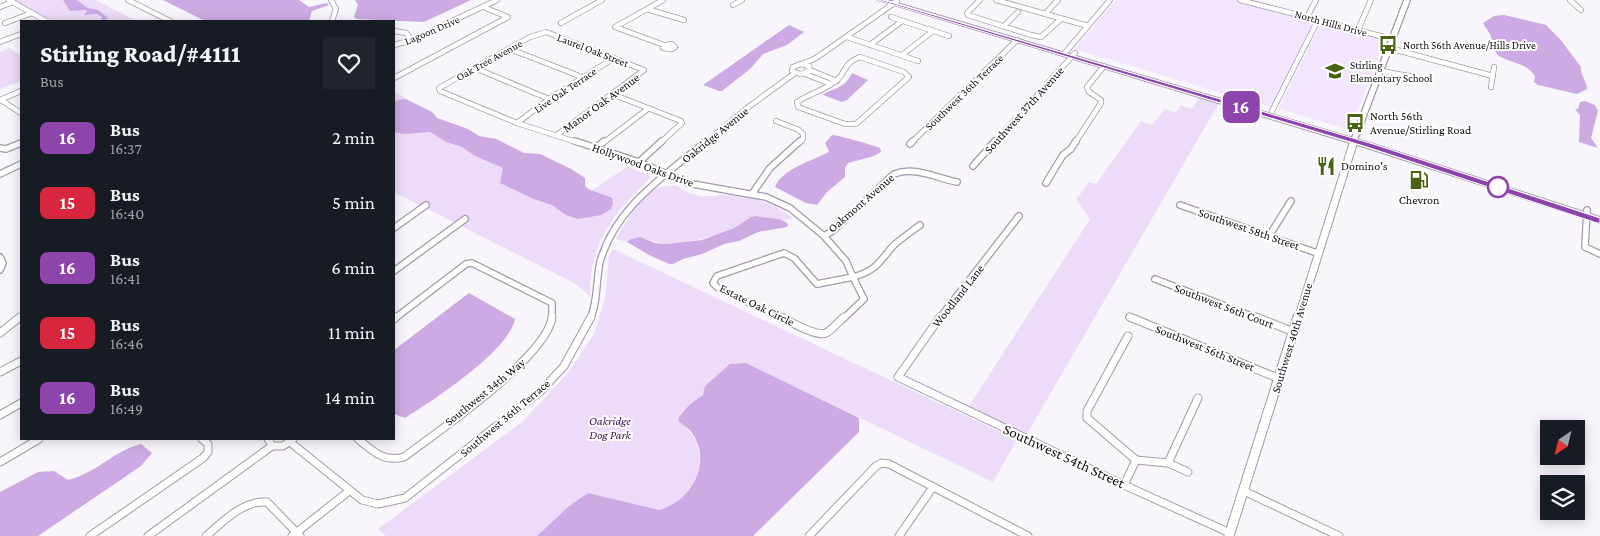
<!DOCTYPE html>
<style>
:root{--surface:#171b24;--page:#20242c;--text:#f1f3f6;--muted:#9ea1a6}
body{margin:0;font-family:"Crimson Pro",serif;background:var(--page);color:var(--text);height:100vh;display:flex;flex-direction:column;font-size:19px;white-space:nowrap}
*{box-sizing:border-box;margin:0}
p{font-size:16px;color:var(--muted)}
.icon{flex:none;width:28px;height:28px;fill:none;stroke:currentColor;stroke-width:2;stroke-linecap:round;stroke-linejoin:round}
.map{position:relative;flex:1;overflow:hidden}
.details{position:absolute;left:20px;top:20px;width:375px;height:420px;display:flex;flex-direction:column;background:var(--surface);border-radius:0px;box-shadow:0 2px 12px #0003}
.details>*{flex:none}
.badge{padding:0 10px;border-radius:8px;font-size:18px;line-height:32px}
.needle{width:32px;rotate:215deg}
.tools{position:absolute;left:1540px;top:420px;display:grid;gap:10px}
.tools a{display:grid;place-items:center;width:45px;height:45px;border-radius:0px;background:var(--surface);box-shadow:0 2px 12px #0003;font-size:25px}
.map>.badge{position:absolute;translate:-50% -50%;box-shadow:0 0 0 2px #fff}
.round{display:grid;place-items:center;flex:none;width:52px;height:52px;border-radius:0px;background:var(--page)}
.headline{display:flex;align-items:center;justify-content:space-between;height:85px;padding:0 20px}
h1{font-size:24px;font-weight:800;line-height:38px}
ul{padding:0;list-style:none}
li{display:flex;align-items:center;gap:15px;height:65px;padding:0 20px}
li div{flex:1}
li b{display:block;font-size:19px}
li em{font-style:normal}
li .badge{min-width:55px;font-weight:700;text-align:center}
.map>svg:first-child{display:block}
.built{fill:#f4e5fe}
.green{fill:#eddbf9}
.water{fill:#cdaae3}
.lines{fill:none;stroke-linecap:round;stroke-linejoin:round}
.street-far2-casing{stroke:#a49aac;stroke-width:6}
.street-far1-casing{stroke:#a49aac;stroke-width:8}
.street-casing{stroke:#a49aac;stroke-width:9}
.secondary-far2-casing{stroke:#a49aac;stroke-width:8}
.secondary-far1-casing{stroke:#a49aac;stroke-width:9}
.secondary-casing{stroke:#a49aac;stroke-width:11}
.primary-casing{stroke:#a49aac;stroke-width:2}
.street-far2{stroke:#fff;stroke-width:4.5}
.street-far1{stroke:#fff;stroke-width:5.5}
.street{stroke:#fff;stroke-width:7}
.secondary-far2{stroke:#fff;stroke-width:5.5}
.secondary-far1{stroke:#fff;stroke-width:7}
.secondary{stroke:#fff;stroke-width:9}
.primary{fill:#fff;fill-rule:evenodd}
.line{fill:#8e44ad;stroke:#fff}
.stop-dot{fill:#fff;stroke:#8e44ad;stroke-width:2.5}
.labels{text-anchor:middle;stroke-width:4;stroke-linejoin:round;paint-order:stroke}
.far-street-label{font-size:11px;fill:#120e14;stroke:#fff}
.far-poi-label{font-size:11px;fill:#120e14;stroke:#fff;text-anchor:start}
.street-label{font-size:12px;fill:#120e14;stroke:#fff}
.poi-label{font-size:12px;fill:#120e14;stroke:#fff;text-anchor:start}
.park-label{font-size:12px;font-style:italic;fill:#3c0f52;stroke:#fff}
.near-street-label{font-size:15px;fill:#120e14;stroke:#fff}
</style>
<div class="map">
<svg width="1600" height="536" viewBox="0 0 1600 536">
<rect width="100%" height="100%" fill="#f9f5fd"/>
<g class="built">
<path d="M1116,0H1236L1315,20L1271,106L1269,107L1074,49Z"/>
<path d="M1321,24L1384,39L1361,104L1356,110L1349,127L1346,129L1283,110L1279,107Z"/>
</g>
<g class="green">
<path d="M13,0H96L137,21H52Z"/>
<path d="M9,48L21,55V81L0,89V52Z"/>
<path d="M396,93L432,112L437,118L468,129L479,136L496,139L524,153L540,154L571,169L585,178V186L588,189L593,190L628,166L651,177C614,213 589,242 590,297L576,284L394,192V95Z"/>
<path d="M1199,97L1219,103L1027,434L969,406L1090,219L1076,200L1089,182L1096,184L1141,121L1152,125L1165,109L1175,113L1181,105L1192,109Z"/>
<path d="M675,185C682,189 689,193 696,195C706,198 714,195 723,195C749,195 773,203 793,218C785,221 775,220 767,219C761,218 758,215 752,217C745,219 740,226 733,228C712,237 692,242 670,244C656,245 638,231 627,242L616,239C626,221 638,200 656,189C661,186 669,186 675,185Z"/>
<path d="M613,249L1017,440L993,482L746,363L730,364C714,382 699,400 679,414L681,423C715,451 700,500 659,510L588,493L569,506L537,536H386L378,529L522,422L568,373L594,334L605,298L609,256Z"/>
</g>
<g class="water">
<path d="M63,0H77L88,8L98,10L108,18L106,21H101L102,17L97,14L84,15L87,11L86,10L70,11Z"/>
<path d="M163,0H299L309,7L327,3L329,5L312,11L309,21H205Z"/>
<path d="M355,0H471L424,22L357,19L354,17L358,5Z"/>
<path d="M1504,15L1546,25L1560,39L1581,67C1580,75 1587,81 1587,89L1577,94L1538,85L1534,82L1535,76C1526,63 1514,64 1501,57C1493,53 1494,44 1491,37C1490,32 1485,28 1483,23L1494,16Z"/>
<path d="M789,25L804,32L787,45L763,54L750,69L722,91H719L703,85Z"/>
<path d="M852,73L868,80L847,100L842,102L823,95C832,88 845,89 852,73Z"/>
<path d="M405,99L432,112L437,118L468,129L479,136L496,139L524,153L540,154L571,169L585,178V186L588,189L612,198L613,203L611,209L601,215L578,219L566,215L552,205L531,198L500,183L503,168L475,156L462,147L446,142L430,132L403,134L394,132V101Z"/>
<path d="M1585,101L1595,105L1598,111L1591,138L1598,148L1579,142L1580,115L1575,109H1578L1580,102Z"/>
<path d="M832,135C837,135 873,145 880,148L881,152L874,156L848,163L845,168V177L827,192L817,205L806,203L775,187C781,170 813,160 827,153L829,151L825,143Z"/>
<path d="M757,216C767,219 781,217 788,224L787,227L758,232L739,241L724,244L702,254L683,259L673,264H669L649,255L627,242L631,239L640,237L655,243L668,244L702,240L734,228L751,217Z"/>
<path d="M469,293L515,319C509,351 433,400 405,418L394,414V350Z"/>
<path d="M746,363L859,418V432L753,536H537L569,506L588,493L659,510C691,502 713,463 692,433C689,428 682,425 678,420C680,412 696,399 703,395L705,386L730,364Z"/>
<path d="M141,444L152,453L141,466L38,536H0V492L38,472L54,471L68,480C96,473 114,451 141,444Z"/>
</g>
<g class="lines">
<g class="street-far2-casing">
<g id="street-far2">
<path d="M9,0L46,21"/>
<path d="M128,0L170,21"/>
<path d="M331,0L336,9L332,21"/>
<path d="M663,0L615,27L664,45"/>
<path d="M980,0L967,13L968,15L1031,35L1041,37L1061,19"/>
<path d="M996,0L1088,26"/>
<path d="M1240,0L1392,39"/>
<path d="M1570,0L1581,10"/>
<path d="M733,5L742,0"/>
<path d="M0,7L13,2"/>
<path d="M647,9L684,20"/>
<path d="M1045,14L1058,0"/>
<path d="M891,17L949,36"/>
<path d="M1307,17L1316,0"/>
<path d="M5,23L32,13"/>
<path d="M561,23L602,0"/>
<path d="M1004,26L1018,12"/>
<path d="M1358,30L1371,0"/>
<path d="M394,31L406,33L412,40"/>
<path d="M847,37L918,61"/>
<path d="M0,42L21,34"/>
<path d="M672,44L675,47L672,49L663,48L666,45Z"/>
<path d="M394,45L412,40L497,0"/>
<path d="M870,45L902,21"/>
<path d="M1389,48L1493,76"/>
<path d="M510,49L582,77"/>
<path d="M1064,54L1110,0"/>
<path d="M902,55L933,31"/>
<path d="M860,57L904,72L909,77L856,124H845L798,107L797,102C809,94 824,90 836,81C848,71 841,65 860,57Z"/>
<path d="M800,64L809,66L810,71L800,74L792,71L793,67Z"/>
<path d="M802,64L816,58L897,1"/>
<path d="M475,68L549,99"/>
<path d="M810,70L837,81"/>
<path d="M1381,71L1414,77"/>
<path d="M805,74L831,84"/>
<path d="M394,78L508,17L483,7"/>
<path d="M1491,87L1494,67"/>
<path d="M612,94L681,121L682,123L660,143"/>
<path d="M0,100L21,91"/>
<path d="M1,100L21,113"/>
<path d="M1272,111L1318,20"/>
<path d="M776,121L799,130L803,134V139L799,143"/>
<path d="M517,123L549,99L614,58"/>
<path d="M557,135L644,70L546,32L530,37L439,88L440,91L517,123L579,143"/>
<path d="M603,143L649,108"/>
<path d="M705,143L747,108L795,73"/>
<path d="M911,143L1017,40"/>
<path d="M994,143L1075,53"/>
<path d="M1075,143L1101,103V100L1089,92L1087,87L1104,66"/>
</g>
</g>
<g class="street-far1-casing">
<g id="street-far1">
<path d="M575,141L639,162L687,183L766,197L790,208L824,236L846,261L853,277C875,271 878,264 892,247C900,239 911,232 920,225"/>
<path d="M910,144L913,141"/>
<path d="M597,147L604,141"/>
<path d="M0,148L6,149L21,143"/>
<path d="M639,162L662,141"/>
<path d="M973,166L995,141"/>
<path d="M0,174L21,164"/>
<path d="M1046,183L1063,155L1071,149L1076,141"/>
<path d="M752,194L770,168L800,141"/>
<path d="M1180,205L1317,253"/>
<path d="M1587,210L1585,247L1600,254"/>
<path d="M394,228L426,205"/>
<path d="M824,236L834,230L894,174C915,166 936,178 957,182"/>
<path d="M1269,236L1291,201"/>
<path d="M0,257L3,263L0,270"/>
<path d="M394,271L465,219"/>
<path d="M1155,279L1259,319"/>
<path d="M1129,317L1133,319"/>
<path d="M19,319L21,317"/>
<path d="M394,319L466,264L472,263L552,303V319"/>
<path d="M590,319C598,302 596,280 600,262C615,207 665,176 706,141"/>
<path d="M784,319L718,288L713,283L717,276L784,253L794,258L817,284L853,277L864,299L843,319"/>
<path d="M939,319L1019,216"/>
</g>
</g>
<g class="street-casing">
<g id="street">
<path d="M781,317C791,322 816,337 826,333C832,330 838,322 844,317"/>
<path d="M940,317L898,377L1124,485L1230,533"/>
<path d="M1130,317L1280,379"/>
<path d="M1256,317L1294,332"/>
<path d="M394,319L396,317"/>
<path d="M0,333L20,317"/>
<path d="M1128,336L1087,411V418L1136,460"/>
<path d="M0,372L21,361"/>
<path d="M0,415L21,403"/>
<path d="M268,439L272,446"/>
<path d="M358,439C373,451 384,463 404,457C436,433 548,356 552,317"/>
<path d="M290,442L362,500L378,504L405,498L542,390L564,366L591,317"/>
<path d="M272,446H283L293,439"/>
<path d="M1136,460L1168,463L1188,472"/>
<path d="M0,462L39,439"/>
<path d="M1168,463L1198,398"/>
<path d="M1124,485L1136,460"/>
<path d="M1244,491L1339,536"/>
<path d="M90,536L203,458L208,452V444L202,439"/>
<path d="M148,536L272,446"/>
<path d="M206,536C223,522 243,500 267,502L300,536"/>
<path d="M292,536L349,491"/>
<path d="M809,536L876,466L882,463L889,464L1028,536"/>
<path d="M899,536L933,487"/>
</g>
</g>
<g class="secondary-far2-casing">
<path id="secondary-far2" d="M1353,143L1407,0"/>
</g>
<g class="secondary-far1-casing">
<path id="secondary-far1" d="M1298,319L1354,141"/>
</g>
<g class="secondary-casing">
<path id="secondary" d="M1229,536L1298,317"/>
</g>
<g class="primary-casing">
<path id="primary" d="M878,0H887L1373,144L1600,217V223L1367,148Z"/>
</g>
<use href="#street-far2" class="street-far2"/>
<use href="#street-far1" class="street-far1"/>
<use href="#street" class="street"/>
<use href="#secondary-far2" class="secondary-far2"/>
<use href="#secondary-far1" class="secondary-far1"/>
<use href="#secondary" class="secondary"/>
<use href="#primary" class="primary"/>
</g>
<path class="line" d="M878,0H883L1373,144L1600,218V223H1597L1367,147Z"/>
<defs>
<g id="bus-bare" transform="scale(1.5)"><path d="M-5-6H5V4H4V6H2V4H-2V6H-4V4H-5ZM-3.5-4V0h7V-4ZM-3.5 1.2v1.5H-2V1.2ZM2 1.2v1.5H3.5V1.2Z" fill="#4b6414" stroke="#fff" stroke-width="2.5" paint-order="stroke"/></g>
<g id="school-bare" transform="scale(1.5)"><path d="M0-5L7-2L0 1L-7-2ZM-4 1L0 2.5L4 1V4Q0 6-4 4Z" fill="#4b6414" stroke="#fff" stroke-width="2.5" paint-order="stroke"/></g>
<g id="restaurant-bare" transform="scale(1.5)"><path d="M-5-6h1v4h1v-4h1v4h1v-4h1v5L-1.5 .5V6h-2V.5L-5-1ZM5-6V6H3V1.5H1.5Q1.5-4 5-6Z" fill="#4b6414" stroke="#fff" stroke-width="2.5" paint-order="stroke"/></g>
<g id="fuel-bare" transform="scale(1.5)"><path d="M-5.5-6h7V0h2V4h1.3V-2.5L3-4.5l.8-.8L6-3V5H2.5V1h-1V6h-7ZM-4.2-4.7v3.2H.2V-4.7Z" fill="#4b6414" stroke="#fff" stroke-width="2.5" paint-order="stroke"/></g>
</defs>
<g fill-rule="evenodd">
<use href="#bus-bare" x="1388" y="45"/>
<use href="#school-bare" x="1335" y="71"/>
<use href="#bus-bare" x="1355" y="123"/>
<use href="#restaurant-bare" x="1326" y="166"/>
<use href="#fuel-bare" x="1419" y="180"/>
</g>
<circle class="stop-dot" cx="1498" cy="187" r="10"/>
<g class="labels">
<g class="far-street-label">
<text transform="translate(1331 23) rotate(15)" y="4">North Hills Drive</text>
<text transform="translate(432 30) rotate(-23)" y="4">Lagoon Drive</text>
<text transform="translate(593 50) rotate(21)" y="4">Laurel Oak Street</text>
<text transform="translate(489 60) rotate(-29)" y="4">Oak Tree Avenue</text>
<text transform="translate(565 90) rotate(-34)" y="4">Live Oak Terrace</text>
<text transform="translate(964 92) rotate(-44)" y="4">Southwest 36th Terrace</text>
</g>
<g class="far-poi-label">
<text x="1403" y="49">North 56th Avenue/Hills Drive</text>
<text x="1350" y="69">Stirling<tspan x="1350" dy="13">Elementary School</tspan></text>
</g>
<g class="street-label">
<text transform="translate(601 103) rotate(-36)" y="4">Manor Oak Avenue</text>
<text transform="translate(1024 110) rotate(-48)" y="4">Southwest 37th Avenue</text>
<text transform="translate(715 135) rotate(-39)" y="4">Oakridge Avenue</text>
<text transform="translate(643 165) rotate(20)" y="4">Hollywood Oaks Drive</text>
<text transform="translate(861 203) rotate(-41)" y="4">Oakmont Avenue</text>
<text transform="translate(1249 229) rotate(19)" y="4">Southwest 58th Street</text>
<text transform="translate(958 296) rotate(-52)" y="4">Woodland Lane</text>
<text transform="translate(757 305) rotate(26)" y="4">Estate Oak Circle</text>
<text transform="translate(1224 306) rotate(21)" y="4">Southwest 56th Court</text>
<text transform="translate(1292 338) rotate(-73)" y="4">Southwest 40th Avenue</text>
<text transform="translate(1205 348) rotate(22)" y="4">Southwest 56th Street</text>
<text transform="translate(485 392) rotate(-39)" y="4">Southwest 34th Way</text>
<text transform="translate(505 418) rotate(-40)" y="4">Southwest 36th Terrace</text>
</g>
<g class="poi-label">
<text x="1370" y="120">North 56th<tspan x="1370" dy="14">Avenue/Stirling Road</tspan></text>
<text x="1341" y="170">Domino's</text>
<text x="1419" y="204" text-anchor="middle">Chevron</text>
</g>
<g class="park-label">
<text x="610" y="425">Oakridge<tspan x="610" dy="14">Dog Park</tspan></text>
</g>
<g class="near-street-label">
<text transform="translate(1064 456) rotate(25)" y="5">Southwest 54th Street</text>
</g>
</g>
</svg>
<div class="tools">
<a><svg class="needle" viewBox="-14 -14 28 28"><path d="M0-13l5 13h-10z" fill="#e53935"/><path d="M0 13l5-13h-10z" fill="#9ea1a6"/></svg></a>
<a><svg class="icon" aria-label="layers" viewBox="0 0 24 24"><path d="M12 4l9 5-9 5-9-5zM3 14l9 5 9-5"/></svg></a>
</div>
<b class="badge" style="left:1241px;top:107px;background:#8e44ad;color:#fff">16</b>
<section class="details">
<div class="headline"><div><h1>Stirling Road/#4111</h1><p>Bus</p></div><a class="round"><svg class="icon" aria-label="heart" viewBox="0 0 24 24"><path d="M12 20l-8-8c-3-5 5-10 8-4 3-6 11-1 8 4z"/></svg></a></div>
<ul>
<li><span class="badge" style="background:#8e44ad;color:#fff">16</span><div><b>Bus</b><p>16:37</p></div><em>2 min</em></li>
<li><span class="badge" style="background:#d7263d;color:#fff">15</span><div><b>Bus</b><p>16:40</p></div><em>5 min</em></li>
<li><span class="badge" style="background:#8e44ad;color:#fff">16</span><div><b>Bus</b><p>16:41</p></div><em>6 min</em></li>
<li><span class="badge" style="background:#d7263d;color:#fff">15</span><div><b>Bus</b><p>16:46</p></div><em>11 min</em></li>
<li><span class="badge" style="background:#8e44ad;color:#fff">16</span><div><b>Bus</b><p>16:49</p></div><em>14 min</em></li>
</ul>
</section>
</div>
